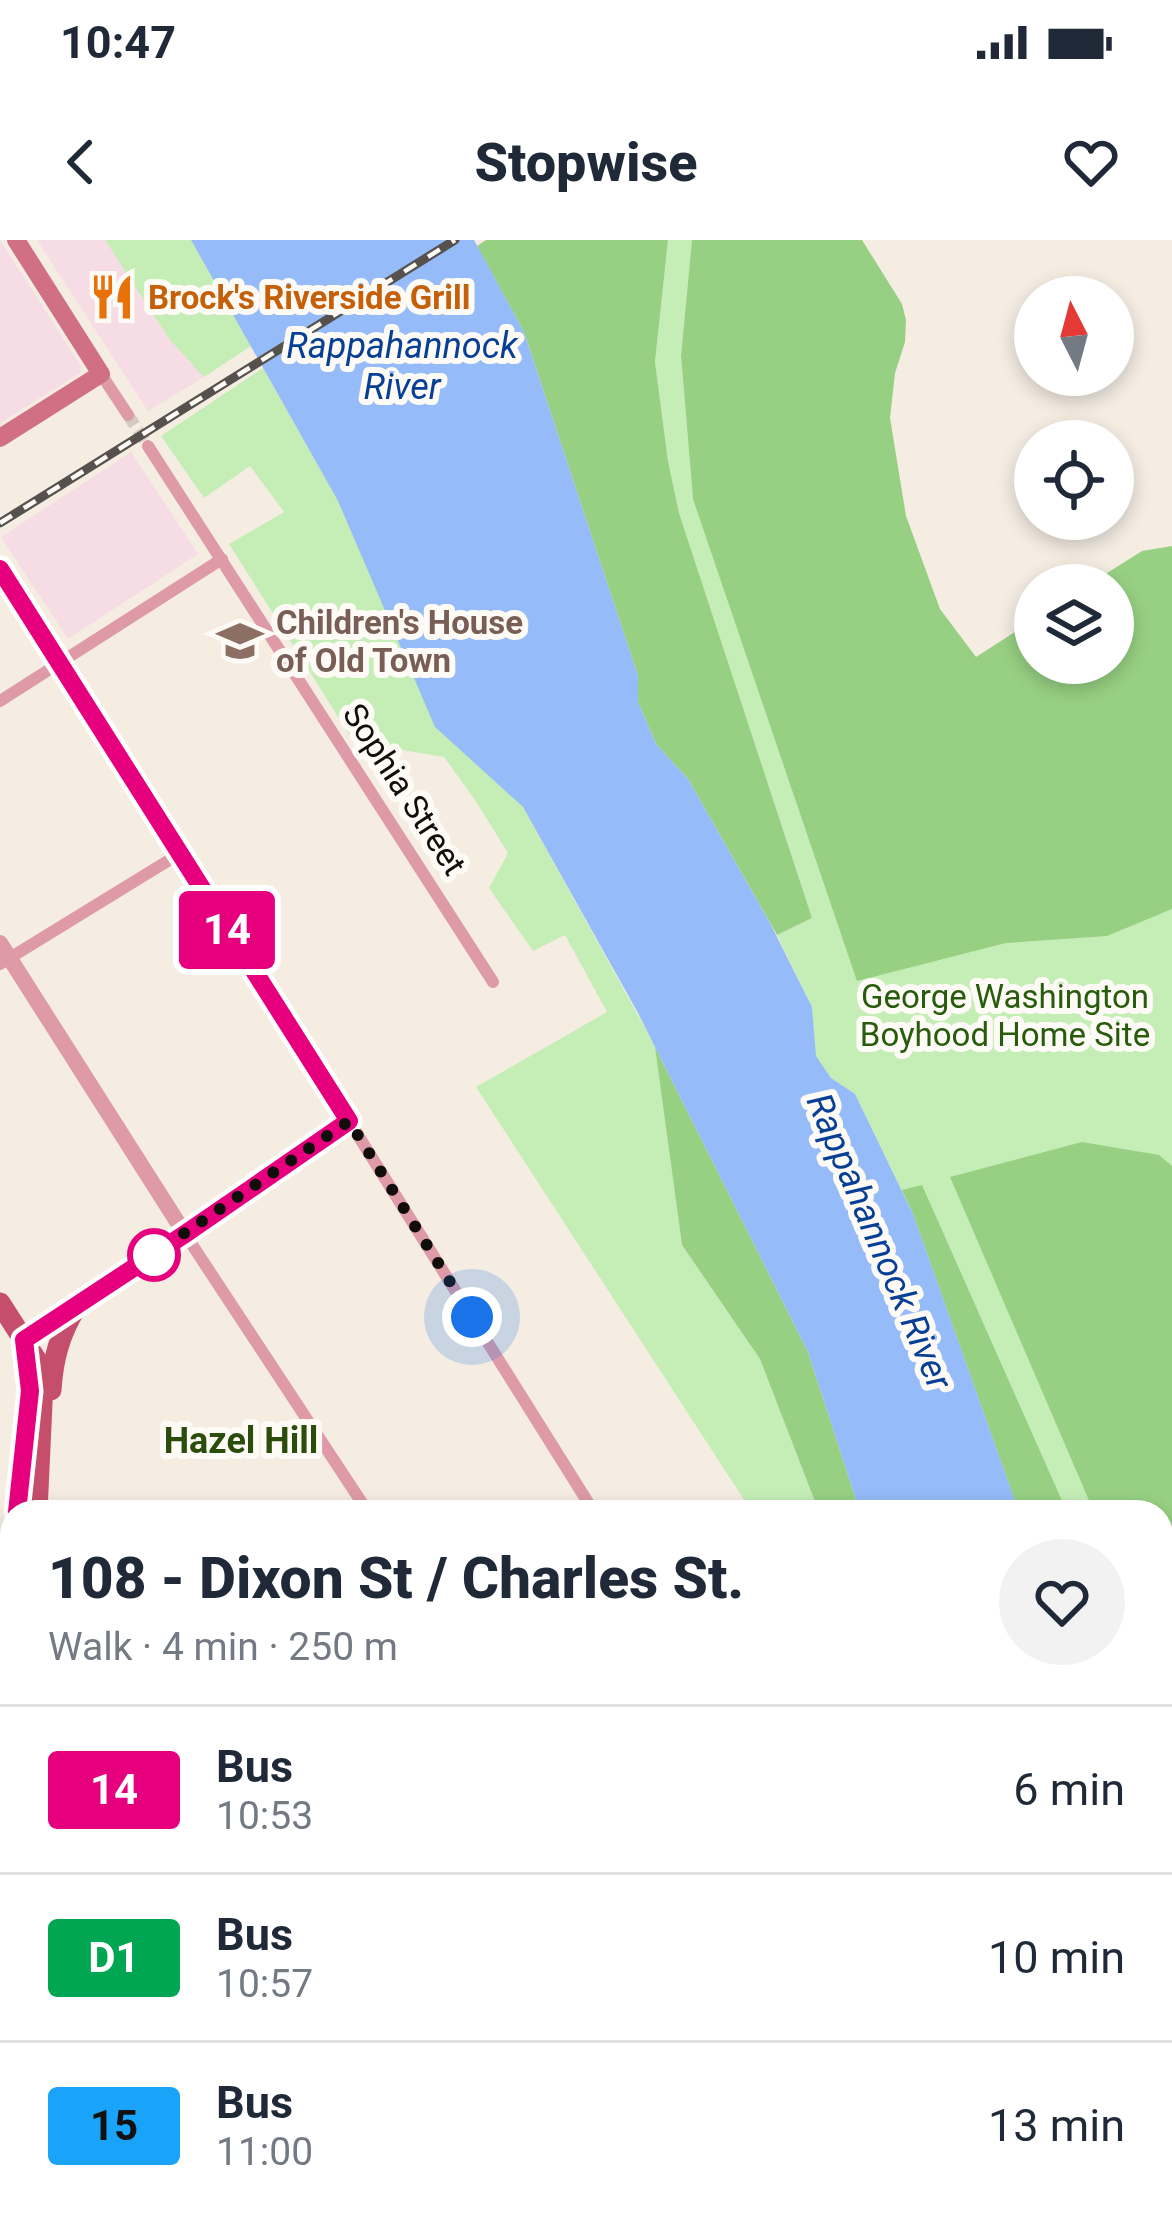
<!DOCTYPE html>
<meta charset="utf-8">
<style>
:root{--surface:#fff;--page:#f2f2f3;--text:#1f2937;--muted:#747a83;--line:#e0e1e3}
body{margin:0;font-family:Roboto,sans-serif;background:var(--page);color:var(--text);height:100vh;display:flex;flex-direction:column;font-size:45px;white-space:nowrap}
*{box-sizing:border-box;margin:0}
p{font-size:39px;color:var(--muted)}
.icon{flex:none;width:66px;height:66px;fill:none;stroke:currentColor;stroke-width:2;stroke-linecap:round;stroke-linejoin:round}
.map{position:relative;flex:1;overflow:hidden}
.details{position:absolute;left:0px;top:1260px;width:1173px;height:735px;display:flex;flex-direction:column;background:var(--surface);border-radius:36px 36px 0 0;box-shadow:0 6px 18px #0003}
.details>*{flex:none}
.badge{padding:0 24px;border-radius:9px;font-size:42px;line-height:78px}
.needle{width:78px;rotate:354deg}
.tools{position:absolute;left:1014px;top:36px;display:grid;gap:24px}
.tools a{display:grid;place-items:center;width:120px;height:120px;border-radius:50%;background:var(--surface);box-shadow:0 6px 18px #0003;font-size:60px}
.you{position:absolute;width:60px;height:60px;margin:-30px;border:9px solid #fff;border-radius:50%;background:#1a73e8;box-shadow:0 0 0 18px #1a73e833}
.map>.badge{position:absolute;translate:-50% -50%;box-shadow:0 0 0 6px #fff}
.round{display:grid;place-items:center;flex:none;width:126px;height:126px;border-radius:63px;background:var(--page)}
.overview{display:flex;align-items:center;justify-content:space-between;height:204px;padding:0 48px}
h1{font-size:57px;font-weight:800;line-height:90px}
ul{padding:0;list-style:none}
li{display:flex;align-items:center;gap:36px;height:168px;padding:0 48px;border-top:3px solid var(--line)}
li div{flex:1}
li b{display:block;font-size:45px}
li em{font-style:normal}
li .badge{min-width:132px;font-weight:700;text-align:center}
.status{display:flex;justify-content:space-between;align-items:center;height:84px;padding:0 60px;background:var(--surface);direction:ltr}
.status svg{height:33px;fill:currentColor}
header{display:flex;justify-content:space-between;align-items:center;height:156px;padding:0 48px;background:var(--surface);font-size:54px;font-weight:800}
.map>svg:first-child{display:block}
.commercial{fill:#f6dce4}
.green{fill:#c5eeb7}
.forest{fill:#97d083}
.water{fill:#95bbf8}
.lines{fill:none;stroke-linecap:round;stroke-linejoin:round}
.stream{stroke:#95bbf8;stroke-width:4.5}
.minor-tunnel{stroke:#d3cbc2;stroke-width:12;stroke-dasharray:12 6;stroke-linecap:butt}
.minor{stroke:#de9ba7;stroke-width:12}
.tertiary{stroke:#de9ba7;stroke-width:16}
.secondary{stroke:#d17085;stroke-width:18}
.primary{stroke:#c54e6c;stroke-width:21}
.trunk{stroke:#bf3c62;stroke-width:21}
.rail-casing{stroke:#56514c;stroke-width:9}
.rail{stroke:#fefbf6;stroke-width:4.5;stroke-dasharray:14;stroke-linecap:butt}
.line-casing{stroke:#fff;stroke-width:27}
.line{stroke:#e6007e;stroke-width:18}
.walk{stroke:#100d0a;stroke-width:12;stroke-dasharray:0 21.6}
.stop-dot{fill:#fff;stroke:#e6007e;stroke-width:6}
.labels{text-anchor:middle;stroke-width:12;stroke-linejoin:round;paint-order:stroke}
.food-label{font-size:33px;font-weight:bold;fill:#c56008;stroke:#fefbf6;text-anchor:start}
.education-label{font-size:33px;font-weight:bold;fill:#785e54;stroke:#fefbf6;text-anchor:start}
.street-label{font-size:33px;fill:#100d0a;stroke:#fefbf6}
.park-label{font-size:33px;fill:#285c0d;stroke:#fefbf6}
.water-label{font-size:36px;font-style:italic;fill:#063f95;stroke:#fefbf6}
.neighbourhood-label{font-size:36px;font-weight:bold;fill:#2b4d0b;stroke:#fefbf6}
</style>
<div class="status"><b>10:47</b><svg viewBox="0 0 49 12"><path d="M0 12V9h3v3zM5 12V6h3v6zM10 12V3h3v9zM15 12V0h3v12zM26 1h20v11H26zM47 4h2v5h-2z"/></svg></div>
<header><svg class="icon" aria-label="back" viewBox="0 0 24 24"><path d="M15 5l-7 7 7 7"/></svg>Stopwise<svg class="icon" aria-label="heart" viewBox="0 0 24 24"><path d="M12 20l-8-8c-3-5 5-10 8-4 3-6 11-1 8 4z"/></svg></header>
<div class="map">
<svg width="1172" height="1993" viewBox="0 0 1172 1993">
<rect width="100%" height="100%" fill="#f5ede2"/>
<g class="commercial">
<path d="M0,0L81,126L80,133L0,183Z"/>
<path d="M37,0H109L204,137L148,171Z"/>
<path d="M131,212L198,314L68,399L1,297Z"/>
</g>
<g class="green">
<path d="M105,0H191L251,106L204,137L170,100Z"/>
<path d="M668,0H692L681,116L693,259L1172,581V1626L1161,1604V1272H1019L913,974L855,854L831,838L815,816L812,767L777,695L812,678L679,273L668,221L655,122Z"/>
<path d="M263,128L495,539L523,567L655,806L682,1005L760,1119L819,1272H752L476,847L607,772L565,695L533,711L489,648L508,613L475,560L444,517L354,502L229,304L284,272L250,226L204,258L161,196Z"/>
<path d="M335,1983H495L521,1993H326Z"/>
</g>
<g class="forest">
<path d="M486,0H668L655,122L668,221L679,273L812,678L777,695L688,539L656,504L638,462V436L524,92L477,6Z"/>
<path d="M692,0H862L902,64L906,80L905,102L895,133L890,178L906,276L940,369L976,417L1035,379V423H1113V345H1088L1142,311L1172,306V669L1107,696L1006,703L857,741L693,259L681,116Z"/>
<path d="M655,807L808,1112L860,1272H819L760,1119L682,1005Z"/>
<path d="M1082,902L1159,915L1172,926V1454L1161,1428V1272H1094L950,937Z"/>
<path d="M922,945L1067,1272H1019L913,974L902,950Z"/>
<path d="M1161,1485L1172,1509V1626L1161,1604Z"/>
<path d="M0,1773L12,1819V1983H55L58,1993H0Z"/>
<path d="M1161,1934L1172,1958V1993H713L620,1983H1161Z"/>
<path d="M116,1983H316L303,1993H118Z"/>
</g>
<g class="water">
<path d="M191,0H474L524,92L638,436V462L656,504L688,539L770,683L812,767L816,816L831,838L855,854L913,974L1019,1272H860L808,1112L638,773L523,567L435,487L338,261Z"/>
<path d="M1161,1604L1172,1626V1958L1161,1934Z"/>
</g>
<g class="lines">
<g class="stream">
<path d="M0,1690L12,1683"/>
<path d="M0,1973L4,1989L3,1993"/>
<path d="M1108,1983L1117,1993"/>
</g>
<path class="minor-tunnel" d="M128,175L148,206"/>
<g class="minor">
<path d="M101,134L128,175"/>
<path d="M148,206L493,742"/>
<path d="M0,461L222,319"/>
<path d="M0,724L179,614"/>
<path d="M349,881L594,1272"/>
<path d="M185,994L368,1272"/>
</g>
<g class="tertiary">
<path d="M0,329L349,881L185,994L24,1100"/>
<path d="M0,703L185,994"/>
</g>
<path class="secondary" d="M0,198L101,134L16,0"/>
<g class="primary">
<path d="M0,1063L37,1121L43,1141L37,1272"/>
<path d="M51,1150C53,1118 60,1093 77,1066"/>
<path d="M17,1272L30,1160"/>
<path d="M0,1427L12,1319"/>
<path d="M0,1712L12,1763"/>
<path d="M70,1983L73,1993"/>
</g>
<g class="trunk">
<path d="M98,1983L99,1992"/>
<path d="M528,1983L578,1993"/>
<path d="M316,1993L327,1983"/>
</g>
<g class="rail-casing">
<path id="rail" d="M0,283L455,0"/>
</g>
<use href="#rail" class="rail"/>
</g>
<g class="lines">
<g class="line-casing">
<path id="line" d="M0,329L349,881L185,994L24,1100L30,1151L17,1272"/>
</g>
<use href="#line" class="line"/>
<path class="walk" d="M154,1015L142,1022L349,881L472,1077"/>
</g>
<defs>
<g id="restaurant-bare" transform="scale(3.6)"><path d="M-5-6h1v4h1v-4h1v4h1v-4h1v5L-1.5 .5V6h-2V.5L-5-1ZM5-6V6H3V1.5H1.5Q1.5-4 5-6Z" fill="#e8710a" stroke="#fefbf6" stroke-width="2.5" paint-order="stroke"/></g>
<g id="school-bare" transform="scale(3.6)"><path d="M0-5L7-2L0 1L-7-2ZM-4 1L0 2.5L4 1V4Q0 6-4 4Z" fill="#8d6e63" stroke="#fefbf6" stroke-width="2.5" paint-order="stroke"/></g>
</defs>
<g fill-rule="evenodd">
<use href="#restaurant-bare" x="112" y="57"/>
<use href="#school-bare" x="240" y="401"/>
</g>
<circle class="stop-dot" cx="154" cy="1015" r="24"/>
<g class="labels">
<g class="food-label">
<text x="148" y="69">Brock's Riverside Grill</text>
</g>
<g class="education-label">
<text x="276" y="394">Children's House<tspan x="276" dy="38">of Old Town</tspan></text>
</g>
<g class="street-label">
<text transform="translate(405 549) rotate(57)" y="12">Sophia Street</text>
</g>
<g class="park-label">
<text x="1005" y="768">George Washington<tspan x="1005" dy="38">Boyhood Home Site</tspan></text>
</g>
<g class="water-label">
<text x="402" y="118">Rappahannock<tspan x="402" dy="41">River</tspan></text>
<text transform="translate(880 1001) rotate(67)" y="13">Rappahannock River</text>
</g>
<g class="neighbourhood-label">
<text x="241" y="1213">Hazel Hill</text>
</g>
</g>
</svg>
<div class="tools">
<a><svg class="needle" viewBox="-14 -14 28 28"><path d="M0-13l5 13h-10z" fill="#e53935"/><path d="M0 13l5-13h-10z" fill="#747a83"/></svg></a>
<a><svg class="icon" aria-label="locate" viewBox="0 0 24 24"><circle cx="12" cy="12" r="6"/><path d="M12 2v4M12 18v4M2 12h4M18 12h4"/></svg></a>
<a><svg class="icon" aria-label="layers" viewBox="0 0 24 24"><path d="M12 4l9 5-9 5-9-5zM3 14l9 5 9-5"/></svg></a>
</div>
<div class="you" style="left:472px;top:1077px"></div>
<b class="badge" style="left:227px;top:690px;background:#e6007e;color:#fff">14</b>
<section class="details">
<div class="overview"><div><h1>108 - Dixon St / Charles St.</h1><p>Walk · 4 min · 250 m</p></div><a class="round"><svg class="icon" aria-label="heart" viewBox="0 0 24 24"><path d="M12 20l-8-8c-3-5 5-10 8-4 3-6 11-1 8 4z"/></svg></a></div>
<ul>
<li><span class="badge" style="background:#e6007e;color:#fff">14</span><div><b>Bus</b><p>10:53</p></div><em>6 min</em></li>
<li><span class="badge" style="background:#00a651;color:#fff">D1</span><div><b>Bus</b><p>10:57</p></div><em>10 min</em></li>
<li><span class="badge" style="background:#1aa4f9;color:#111">15</span><div><b>Bus</b><p>11:00</p></div><em>13 min</em></li>
</ul>
</section>
</div>
